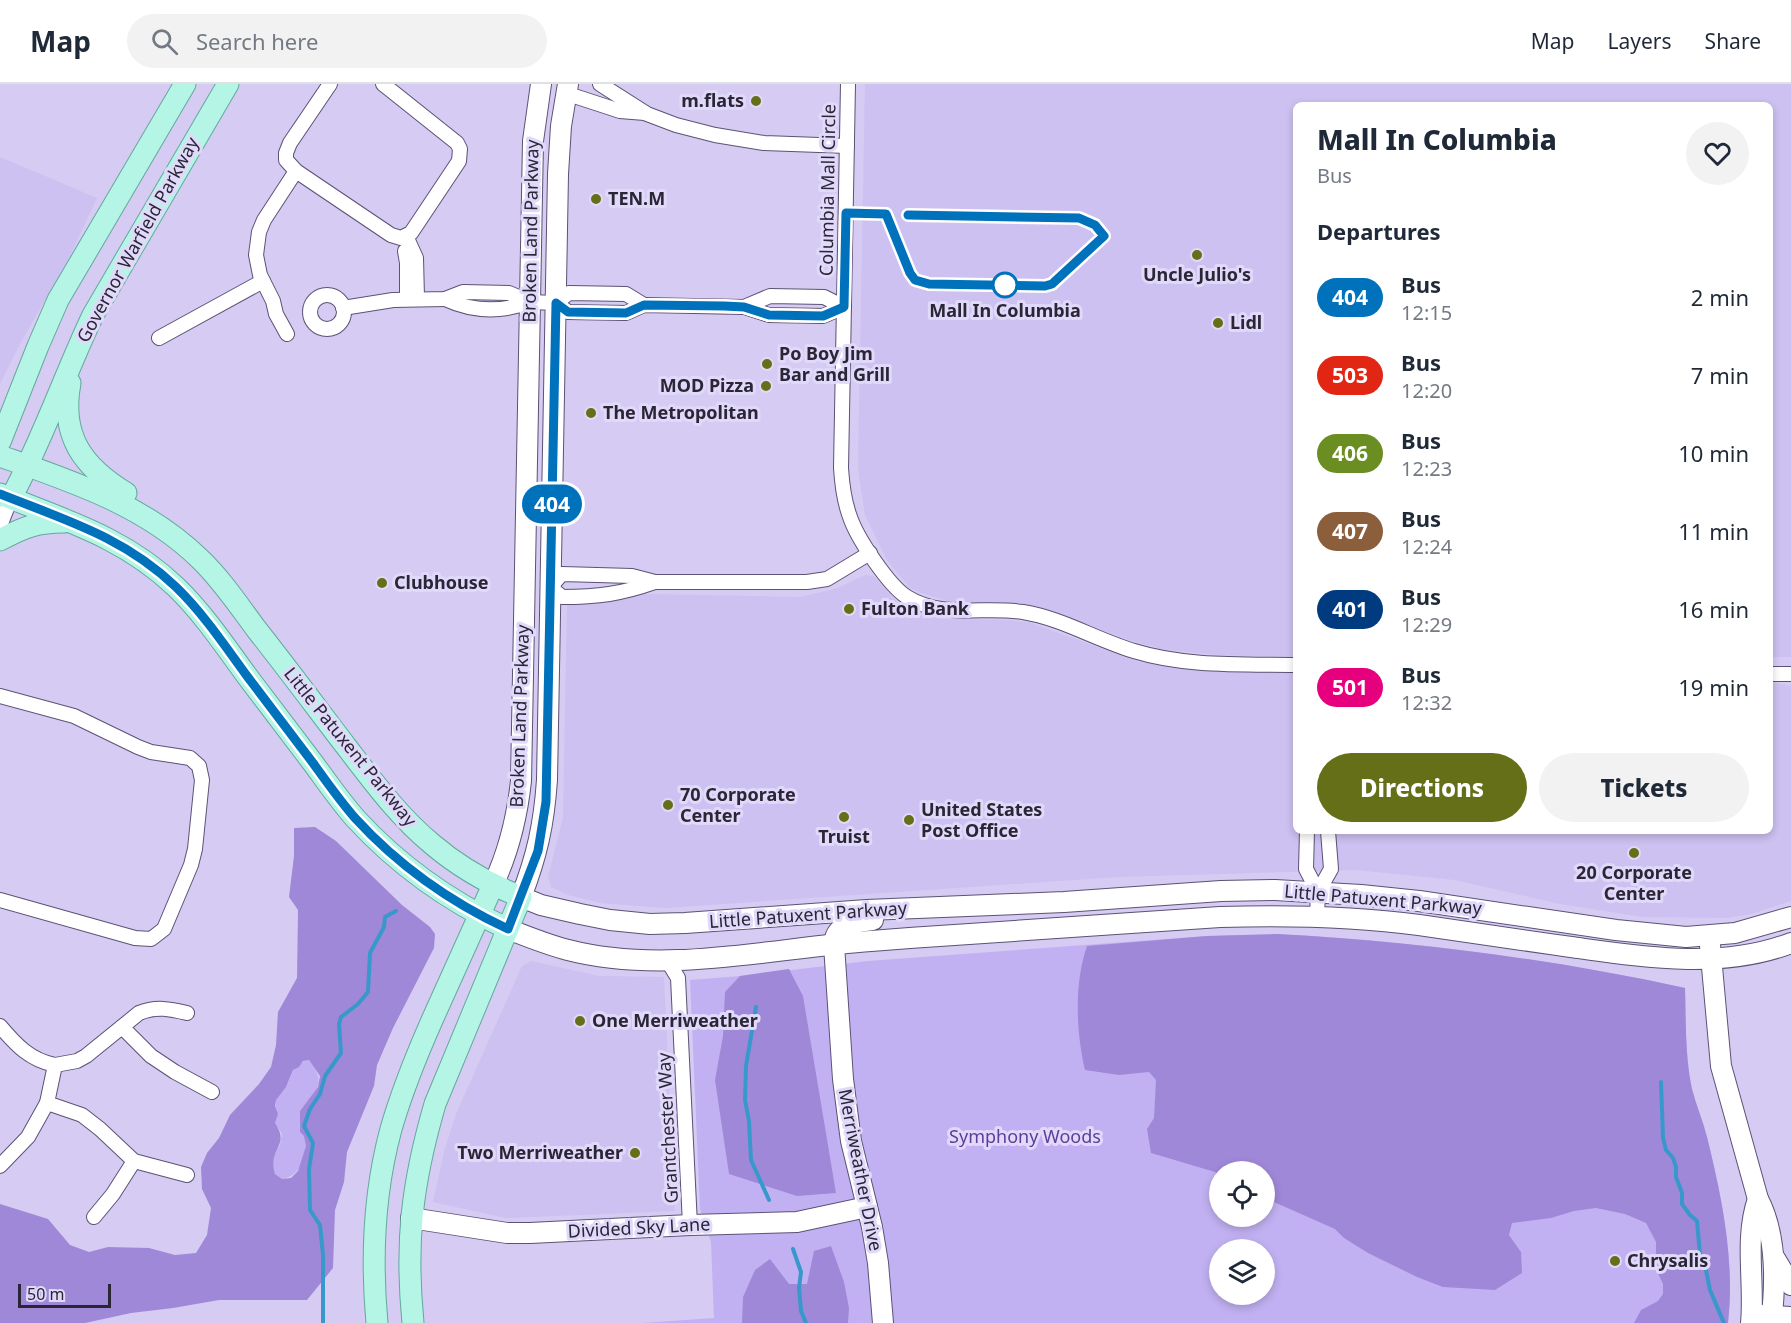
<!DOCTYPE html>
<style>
:root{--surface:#fff;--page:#f2f2f3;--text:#1f2937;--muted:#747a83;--line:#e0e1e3;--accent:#646f17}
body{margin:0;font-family:"Noto Sans",sans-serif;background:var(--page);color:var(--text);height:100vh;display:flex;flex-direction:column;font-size:22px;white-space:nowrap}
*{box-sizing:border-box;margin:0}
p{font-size:20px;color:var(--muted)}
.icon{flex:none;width:33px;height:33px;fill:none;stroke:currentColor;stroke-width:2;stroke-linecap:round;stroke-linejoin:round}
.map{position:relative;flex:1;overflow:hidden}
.panel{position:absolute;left:1293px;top:18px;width:480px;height:732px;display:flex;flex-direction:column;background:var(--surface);border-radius:9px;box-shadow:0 3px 9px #0003}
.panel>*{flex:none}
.badge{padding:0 12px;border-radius:20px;font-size:21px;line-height:39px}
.buttons{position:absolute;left:1209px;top:1077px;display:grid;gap:12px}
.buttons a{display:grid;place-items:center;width:66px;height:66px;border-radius:50%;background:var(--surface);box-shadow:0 3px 9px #0003;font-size:30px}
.scale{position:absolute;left:18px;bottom:15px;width:93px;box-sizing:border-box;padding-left:6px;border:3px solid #2a2636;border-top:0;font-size:16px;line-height:21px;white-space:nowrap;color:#2a2636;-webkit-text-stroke:4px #e1d9fa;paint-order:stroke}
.map>.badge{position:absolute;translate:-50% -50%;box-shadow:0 0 0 3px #fff}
h2{padding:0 24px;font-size:22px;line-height:54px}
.round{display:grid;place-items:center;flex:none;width:63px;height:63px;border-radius:32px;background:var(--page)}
.summary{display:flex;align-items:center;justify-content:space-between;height:102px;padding:0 24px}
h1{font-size:28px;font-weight:800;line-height:45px}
.action{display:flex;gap:12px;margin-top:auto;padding:12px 24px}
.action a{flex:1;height:69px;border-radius:36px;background:var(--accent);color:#fff;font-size:24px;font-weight:800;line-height:69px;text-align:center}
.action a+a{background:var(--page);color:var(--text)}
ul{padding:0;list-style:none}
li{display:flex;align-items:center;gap:18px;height:78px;padding:0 24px}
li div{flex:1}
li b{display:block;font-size:22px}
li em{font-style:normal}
li .badge{min-width:66px;font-weight:700;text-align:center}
header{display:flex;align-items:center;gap:36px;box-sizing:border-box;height:84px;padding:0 30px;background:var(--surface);border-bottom:2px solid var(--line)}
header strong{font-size:28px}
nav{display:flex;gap:33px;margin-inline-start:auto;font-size:21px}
.search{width:420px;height:54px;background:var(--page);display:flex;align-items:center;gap:15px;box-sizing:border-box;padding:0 21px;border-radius:33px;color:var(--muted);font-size:22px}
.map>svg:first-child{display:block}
.built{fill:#ccc1f0}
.green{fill:#c2b1f2;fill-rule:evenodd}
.forest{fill:#9f88d7;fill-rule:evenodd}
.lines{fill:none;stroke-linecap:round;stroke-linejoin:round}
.stream{stroke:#3998cb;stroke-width:4}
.street-casing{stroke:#5c5275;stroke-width:16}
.secondary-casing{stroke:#5c5275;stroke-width:22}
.primary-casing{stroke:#64a89d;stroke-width:23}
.street{stroke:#fff;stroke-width:14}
.secondary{stroke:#fff;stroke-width:20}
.primary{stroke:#b5f5e6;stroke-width:21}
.line-casing{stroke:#fff;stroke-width:14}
.line{stroke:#0072bc;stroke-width:9}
.poi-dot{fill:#646f17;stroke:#e1d9fa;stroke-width:2}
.stop-dot{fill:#fff;stroke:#0072bc;stroke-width:3}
.labels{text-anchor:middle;stroke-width:6;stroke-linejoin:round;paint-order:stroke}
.poi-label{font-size:18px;font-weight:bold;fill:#2a2636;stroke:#e1d9fa;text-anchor:start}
.street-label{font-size:18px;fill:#2a2636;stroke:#e1d9fa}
.stop-label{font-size:18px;font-weight:bold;fill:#2a2636;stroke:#e1d9fa}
.park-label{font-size:18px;fill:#5d3c9a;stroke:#e1d9fa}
</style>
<header>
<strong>Map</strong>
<div class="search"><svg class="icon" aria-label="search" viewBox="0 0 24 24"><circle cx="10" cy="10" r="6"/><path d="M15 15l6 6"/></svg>Search here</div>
<nav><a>Map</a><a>Layers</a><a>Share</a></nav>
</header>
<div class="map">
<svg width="1791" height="1239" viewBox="0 0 1791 1239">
<rect width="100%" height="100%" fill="#d5cbf3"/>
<g class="built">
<path d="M865,0H1791V573H1770V21H1296V573L1217,571L1162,565L1129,556L1040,523L1019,519L952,518L921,509L910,504L887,476L865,431L858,385Z"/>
<path d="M0,73L97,114L68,176L21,258L0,300Z"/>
<path d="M865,491L874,492L892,513L902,522L929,533L944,535L1010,536L1031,539L1139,578L1173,584L1296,589V747H1770V598L1791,602V817L1751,830L1727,834L1642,833L1555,819L1455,796L1356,786L1117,793L664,824L601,819L568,811L551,803L548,793L563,734L567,519H586L643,510L801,513L838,504Z"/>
<path d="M531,877L599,892L664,893L675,1127L506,1134L433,1118L445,1064L456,1030L522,882Z"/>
</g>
<g class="green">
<path d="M1277,850C1413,857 1552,875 1685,904C1686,937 1685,973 1692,1005C1696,1021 1703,1037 1707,1053C1722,1114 1735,1176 1728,1239H643L714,1234L711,1158L700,1125L690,896L740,892L868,877L1207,852ZM1220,1088H1264V1132H1220ZM1220,1166H1264V1210H1220Z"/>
<path d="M309,976C328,1001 316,1006 300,1027C302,1037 306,1052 306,1062C306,1077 297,1093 282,1095L275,1090L272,1082L274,1069L280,1061L282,1050L275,1039C279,1028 274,1023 276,1015C278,1010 283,1008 285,1004C294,991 290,980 309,976Z"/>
</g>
<g class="forest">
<path d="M315,743L336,757L402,821L430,843L435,850L434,864L393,944L377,981L374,1002L347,1068L344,1098L335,1126L333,1184L307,1216H219L173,1224L131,1229L85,1239H0V1120L48,1135L70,1161L89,1168L108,1163L149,1164L175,1171L196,1169L207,1151L211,1124L202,1105L201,1083L207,1069L219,1054L230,1031L259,1000L271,983L276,961L278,928L297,894L298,826L289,813L294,772V744ZM309,976L320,992L318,1003L300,1027V1048L304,1052L306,1062L298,1087L291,1094L282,1095L275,1090C267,1063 291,1063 275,1039L278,1030L275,1022L276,1016L286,1003L293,986L299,983L303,977Z"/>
<path d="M1277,850C1413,857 1552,875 1685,904C1686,937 1685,973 1692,1005C1696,1021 1703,1037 1707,1053C1722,1114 1735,1176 1728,1239H1634L1641,1226L1658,1217L1663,1210V1200L1656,1185V1158L1646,1139L1625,1130L1596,1124L1574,1127L1551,1134L1512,1139L1509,1151L1521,1168L1522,1189L1495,1206L1443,1203L1417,1193L1368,1169L1344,1154L1335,1145L1265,1114L1264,1088H1220L1219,1091L1215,1088L1151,1069L1147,1045L1154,1034L1156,996L1149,988L1119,991L1085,986C1076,948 1074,899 1087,862L1207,852Z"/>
<path d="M789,885L803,912L836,1109L797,1112L729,1090L715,996L723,952L725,908L740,892Z"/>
<path d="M831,1162L844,1198L849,1224L848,1239H742L743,1213L755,1186L770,1175L789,1200H807L814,1167Z"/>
</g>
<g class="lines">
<g class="stream">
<path d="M756,923L746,982L745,1016L749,1037L751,1076L769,1116"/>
<path d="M1661,998L1663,1054L1666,1066L1673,1074L1676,1083V1093L1682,1109V1120L1690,1131L1697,1137L1700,1171L1705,1181L1710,1206L1724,1239"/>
<path d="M793,1165L801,1188L799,1204L801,1227L806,1239"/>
<path d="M323,1239V1171L320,1141L310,1126L309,1085L313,1059L304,1042L310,1025L320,1010L325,992L341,969L339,940L341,933L358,920L368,908L370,869L384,843L385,833L396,827"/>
</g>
<g class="street-casing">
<g id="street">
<path d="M330,0L290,59L286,69V76L296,87L391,151L401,154L411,149L459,77L460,65L457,59L383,0"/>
<path d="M600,0L647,30L676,41L715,51L764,59L847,62"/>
<path d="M848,0L841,384C842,400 844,417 850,433C857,454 889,502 907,513C942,535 984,522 1023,528C1061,534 1097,556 1134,567C1186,583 1242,580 1296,581"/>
<path d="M565,9L620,27L645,29"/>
<path d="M406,152L416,174L417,214"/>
<path d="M405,167L407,179V215"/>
<circle cx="327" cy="228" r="17"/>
<path d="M445,215C473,228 500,229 530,218"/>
<path d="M556,219L569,209L626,210L644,221"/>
<path d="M744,223L770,212L824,213L844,223"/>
<path d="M343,224L393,216L445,215L463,208L509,209L530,218L556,219L568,228L626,229L644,221L744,223L769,231L823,232L844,223"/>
<path d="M287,250L276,230L273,217L260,191L256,171L259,148L264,136L296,87"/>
<path d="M159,254L263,197"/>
<path d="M0,442L11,414"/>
<path d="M655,498C621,510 598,513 562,513L550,503L562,490L632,492L655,498H807L827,495L870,469"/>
<path d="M1770,590H1791"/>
<path d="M0,612L74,632L138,663L151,668L190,674L199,682L202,696L195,765L191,781L164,845L151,855L135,854L0,816"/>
<path d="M1307,747L1306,785L1318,808L1317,832"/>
<path d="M1318,808L1331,785L1328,747"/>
<path d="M667,876L678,894L690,1141"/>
<path d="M0,942C16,961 30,976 55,981"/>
<path d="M122,943L151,972L175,988L212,1008"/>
<path d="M0,1082L28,1053L47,1019"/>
<path d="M187,1091L134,1077L100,1045L82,1031L47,1019L55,981L77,977L86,972L139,929C156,922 170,925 187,929"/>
<path d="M94,1133L113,1110L134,1077"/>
</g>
</g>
<g class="secondary-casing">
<g id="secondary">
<path d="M568,0L561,42L558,90L547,696C544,740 537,772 521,813L541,821L580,830L610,836L650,840L685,839L867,826L1064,818L1221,807L1275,806L1361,811L1419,817L1616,846L1686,853L1735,849L1791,833"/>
<path d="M493,801C509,767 517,734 521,697L533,57L541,0"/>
<path d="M873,836C855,839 835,839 834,861L843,995L851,1057L872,1143L878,1179L883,1239"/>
<path d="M508,845C528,853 548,861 568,866C665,891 773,864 871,857C987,848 1103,841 1220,833C1287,831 1352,832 1419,841C1469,848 1520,856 1571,863C1643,873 1721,886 1791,859"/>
<path d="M1710,861L1721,982L1758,1115C1777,1151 1776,1199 1771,1239"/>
<path d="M411,1134L507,1149H530L690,1141L797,1138L867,1123"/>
<path d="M1774,1173L1791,1201"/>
<path d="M1760,1231L1791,1233"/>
<path d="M1751,1239C1755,1198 1744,1155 1758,1115"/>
</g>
</g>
<g class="primary-casing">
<g id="primary">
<path d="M70,299C60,352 83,383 126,409"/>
<path d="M0,358L38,262L58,216L185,0"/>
<path d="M0,372C71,397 145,421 200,475C222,496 239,522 257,546C287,584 316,623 345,661C372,696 398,732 432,760C459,783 489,800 521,813L435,1020C412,1099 405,1158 413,1239"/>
<path d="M0,410C64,436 124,453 176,503C203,529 225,562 247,592C269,621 291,650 313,679C327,698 340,717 355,734C398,781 450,818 508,845"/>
<path d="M11,414C43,355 64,292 93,231L228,0"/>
<path d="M0,456C24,443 37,438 64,438"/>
<path d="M377,1239C371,1174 374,1108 391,1045C402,1007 417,970 433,934C453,890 473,846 493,801"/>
</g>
</g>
<use href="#street" class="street"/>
<use href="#secondary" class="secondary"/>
<use href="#primary" class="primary"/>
</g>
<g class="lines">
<g class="line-casing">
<path id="line" d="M0,410C65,436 124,453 176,503C203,529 225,562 247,592C269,621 291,650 313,679C326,697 340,717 355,734C398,781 450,818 508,845L538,767L546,718L556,219L568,228L626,229L644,221L724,222L744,223L769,231L823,232L844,223L846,129L886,130L910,189L915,196L929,200L1045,202L1052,200L1104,152L1095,141L1079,134L908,131"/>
</g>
<use href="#line" class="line"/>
</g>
<g class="poi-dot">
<circle cx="756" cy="17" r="6"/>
<circle cx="596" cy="115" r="6"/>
<circle cx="1197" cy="171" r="6"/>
<circle cx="1218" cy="239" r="6"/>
<circle cx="767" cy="280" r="6"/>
<circle cx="766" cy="302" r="6"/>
<circle cx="591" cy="329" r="6"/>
<circle cx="382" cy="499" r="6"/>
<circle cx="849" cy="525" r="6"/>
<circle cx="668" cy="721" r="6"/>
<circle cx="844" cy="733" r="6"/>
<circle cx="909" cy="736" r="6"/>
<circle cx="1634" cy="769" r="6"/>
<circle cx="580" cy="937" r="6"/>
<circle cx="635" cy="1069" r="6"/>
<circle cx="1615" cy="1177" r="6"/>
</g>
<circle class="stop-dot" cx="1005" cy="201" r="12"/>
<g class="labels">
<g class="poi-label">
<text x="744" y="23" text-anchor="end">m.flats</text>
<text x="608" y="121">TEN.M</text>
<text x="1197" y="197" text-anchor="middle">Uncle Julio's</text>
<text x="1230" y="245">Lidl</text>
<text x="779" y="276">Po Boy Jim<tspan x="779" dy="21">Bar and Grill</tspan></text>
<text x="754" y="308" text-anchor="end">MOD Pizza</text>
<text x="603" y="335">The Metropolitan</text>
<text x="394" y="505">Clubhouse</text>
<text x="861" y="531">Fulton Bank</text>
<text x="680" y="717">70 Corporate<tspan x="680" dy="21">Center</tspan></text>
<text x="921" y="732">United States<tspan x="921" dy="21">Post Office</tspan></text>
<text x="844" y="759" text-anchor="middle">Truist</text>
<text x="1634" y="795" text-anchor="middle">20 Corporate<tspan x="1634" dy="21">Center</tspan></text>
<text x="592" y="943">One Merriweather</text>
<text x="623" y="1075" text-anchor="end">Two Merriweather</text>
<text x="1627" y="1183">Chrysalis</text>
</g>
<g class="street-label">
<text transform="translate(828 106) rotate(-89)" y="6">Columbia Mall Circle</text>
<text transform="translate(531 147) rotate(-89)" y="6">Broken Land Parkway</text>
<text transform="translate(138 156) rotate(-61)" y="6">Governor Warfield Parkway</text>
<text transform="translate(520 632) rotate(-88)" y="6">Broken Land Parkway</text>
<text transform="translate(350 663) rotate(51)" y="6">Little Patuxent Parkway</text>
<text transform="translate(1383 816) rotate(5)" y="6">Little Patuxent Parkway</text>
<text transform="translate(808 831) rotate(-4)" y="6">Little Patuxent Parkway</text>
<text transform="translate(668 1044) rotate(-93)" y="6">Grantchester Way</text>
<text transform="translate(860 1086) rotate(79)" y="6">Merriweather Drive</text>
<text transform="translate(639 1144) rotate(-3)" y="6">Divided Sky Lane</text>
</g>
<g class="stop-label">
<text x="1005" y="233">Mall In Columbia</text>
</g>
<g class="park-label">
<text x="1025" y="1059">Symphony Woods</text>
</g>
</g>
</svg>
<div class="buttons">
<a><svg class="icon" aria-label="locate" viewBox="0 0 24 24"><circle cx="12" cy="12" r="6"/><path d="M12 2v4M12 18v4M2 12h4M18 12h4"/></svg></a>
<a><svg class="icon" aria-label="layers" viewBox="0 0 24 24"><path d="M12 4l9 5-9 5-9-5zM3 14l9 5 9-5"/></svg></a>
</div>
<div class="scale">50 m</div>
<b class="badge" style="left:552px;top:420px;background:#0072bc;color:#fff">404</b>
<section class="panel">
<div class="summary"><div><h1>Mall In Columbia</h1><p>Bus</p></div><a class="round"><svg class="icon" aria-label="heart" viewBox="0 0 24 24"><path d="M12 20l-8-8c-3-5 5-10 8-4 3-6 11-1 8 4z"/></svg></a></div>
<h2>Departures</h2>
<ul>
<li><span class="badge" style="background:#0072bc;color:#fff">404</span><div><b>Bus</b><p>12:15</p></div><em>2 min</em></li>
<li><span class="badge" style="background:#e22614;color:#fff">503</span><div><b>Bus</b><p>12:20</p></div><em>7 min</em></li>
<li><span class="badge" style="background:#6b8e23;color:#fff">406</span><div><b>Bus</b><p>12:23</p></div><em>10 min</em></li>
<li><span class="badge" style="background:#8b5e3c;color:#fff">407</span><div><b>Bus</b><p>12:24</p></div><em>11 min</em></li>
<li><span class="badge" style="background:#003b80;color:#fff">401</span><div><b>Bus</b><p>12:29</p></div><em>16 min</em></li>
<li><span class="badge" style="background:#e6007e;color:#fff">501</span><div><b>Bus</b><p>12:32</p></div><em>19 min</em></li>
</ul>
<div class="action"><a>Directions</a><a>Tickets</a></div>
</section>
</div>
